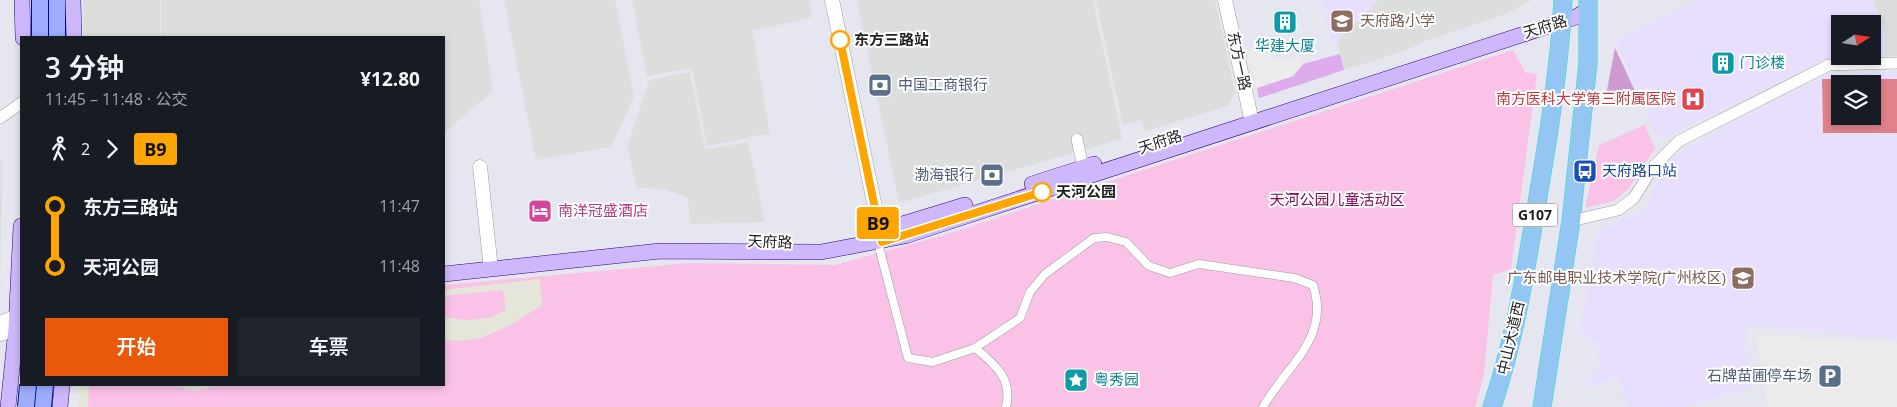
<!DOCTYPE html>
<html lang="zh">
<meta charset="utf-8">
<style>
:root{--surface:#171b24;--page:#20242c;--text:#f1f3f6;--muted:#9ea1a6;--accent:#ea580c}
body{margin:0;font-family:"Open Sans","Noto Sans SC",sans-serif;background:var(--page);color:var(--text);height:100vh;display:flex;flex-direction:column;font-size:19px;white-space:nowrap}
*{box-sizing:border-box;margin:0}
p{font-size:16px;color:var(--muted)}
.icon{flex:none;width:28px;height:28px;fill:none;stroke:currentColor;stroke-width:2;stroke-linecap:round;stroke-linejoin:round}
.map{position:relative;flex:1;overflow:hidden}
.drawer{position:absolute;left:20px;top:36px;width:425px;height:350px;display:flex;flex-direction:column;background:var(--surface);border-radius:0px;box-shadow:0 2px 8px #0003}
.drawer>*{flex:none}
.badge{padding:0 10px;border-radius:4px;font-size:18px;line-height:32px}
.needle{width:32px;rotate:78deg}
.fabs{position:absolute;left:1831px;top:15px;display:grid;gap:10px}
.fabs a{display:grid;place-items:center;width:50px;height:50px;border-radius:0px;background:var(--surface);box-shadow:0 2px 8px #0003;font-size:25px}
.map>.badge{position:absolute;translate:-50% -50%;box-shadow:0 0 0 2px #fff}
.legs{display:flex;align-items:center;gap:8px;height:55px;padding:0 25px;font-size:16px}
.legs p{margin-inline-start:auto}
.head{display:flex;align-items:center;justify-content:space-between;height:85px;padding:0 25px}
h1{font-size:28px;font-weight:600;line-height:38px}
.primary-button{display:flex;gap:10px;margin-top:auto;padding:10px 25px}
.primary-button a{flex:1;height:58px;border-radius:0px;background:var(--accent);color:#fff;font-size:20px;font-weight:600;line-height:58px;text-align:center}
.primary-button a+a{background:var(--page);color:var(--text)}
ul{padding:0 25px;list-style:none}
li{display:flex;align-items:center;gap:18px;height:60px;font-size:19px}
li i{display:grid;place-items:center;width:8px;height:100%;margin:0 6px;background:currentColor}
li i::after{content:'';width:12px;height:12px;margin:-6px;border:4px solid;border-radius:50%;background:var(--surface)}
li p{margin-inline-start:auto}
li:first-child i{background:linear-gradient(#0000 50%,currentColor 0)}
li:last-child i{background:linear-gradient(currentColor 50%,#0000 0)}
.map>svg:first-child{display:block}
.residential{fill:#dcdddd}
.education{fill:#e8dfff;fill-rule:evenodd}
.grass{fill:#ddaaeb}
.forest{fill:#cf99d1}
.park{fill:#fbc2e7}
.pitch{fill:#e1818c;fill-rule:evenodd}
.parking{fill:#ebebeb}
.plaza{fill:#e3e6d9}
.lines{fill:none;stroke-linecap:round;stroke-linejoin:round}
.pedestrian-casing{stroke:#9c9c9c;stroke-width:9}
.minor-casing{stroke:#9c9c9c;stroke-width:12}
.tertiary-casing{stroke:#9c9c9c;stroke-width:15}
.secondary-casing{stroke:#30027b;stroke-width:16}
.primary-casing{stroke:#00099a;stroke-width:18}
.trunk-casing{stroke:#21e0d2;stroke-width:19}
.pedestrian{stroke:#fff;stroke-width:8}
.minor{stroke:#fff;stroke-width:11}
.tertiary{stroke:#fff;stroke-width:14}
.secondary{stroke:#ceb8fb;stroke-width:15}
.primary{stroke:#9cacfe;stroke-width:16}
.trunk{stroke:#94c6f4;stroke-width:18}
.primary-bridge-casing{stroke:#00099a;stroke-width:18;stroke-linecap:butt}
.primary-bridge{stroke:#9cacfe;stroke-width:16}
.line-1-casing{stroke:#fff;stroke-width:11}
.line-1{stroke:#ffa500;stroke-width:8}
.stop-1-dot{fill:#fff;stroke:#ffa500;stroke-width:2.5}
.labels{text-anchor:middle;stroke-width:4;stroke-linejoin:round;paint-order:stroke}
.shield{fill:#fff;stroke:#626262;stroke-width:1}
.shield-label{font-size:14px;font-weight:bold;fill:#1f1f1f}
.education-label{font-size:15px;fill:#785e54;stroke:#fff;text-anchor:start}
.street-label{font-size:15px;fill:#1f1f1f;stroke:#fff}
.stop-label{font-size:15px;font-weight:bold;fill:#1f1f1f;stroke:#fff;text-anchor:start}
.culture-label{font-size:15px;fill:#0d838f;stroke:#fff;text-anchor:start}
.service-label{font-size:15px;fill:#4e5e75;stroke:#fff;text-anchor:end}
.health-label{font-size:15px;fill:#be3a42;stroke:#fff;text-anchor:end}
.transit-label{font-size:15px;fill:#164399;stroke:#fff;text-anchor:start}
.park-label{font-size:15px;fill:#820957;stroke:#fff}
.hotel-label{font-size:15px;fill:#b23c85;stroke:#fff;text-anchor:start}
</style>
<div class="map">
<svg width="1897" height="407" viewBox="0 0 1897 407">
<rect width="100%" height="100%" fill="#e5e6f0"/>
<g class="residential">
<rect x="83" y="0" width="77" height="37"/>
<path d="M161,0H479L493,91L444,133V38L161,37Z"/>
<path d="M504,0H615L634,97L611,147L536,160Z"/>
<path d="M632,0H809L812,17L752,31L770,133L707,146L692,68L647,76Z"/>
<path d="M857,0H1093L1122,139L899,203Z"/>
<path d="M1096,0H1215L1235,92L1228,106L1145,131L1142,120L1123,125Z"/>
<path d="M1378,0H1532L1506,14L1430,39L1407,50L1344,70L1337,41Z"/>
<path d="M1873,0H1897V56H1885V31Z"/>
<path d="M690,72L705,149L748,142L765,222L690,224L688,198L664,189L637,188L627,146L649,80Z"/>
<path d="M0,161L2,162L0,297Z"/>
</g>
<g class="education">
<path d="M1322,0H1378L1337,41L1331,42Z"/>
<path d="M1700,0H1873L1885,31V56L1831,57L1658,140L1615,39ZM1840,24H1872V56H1840Z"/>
<path d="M1897,73V339L1744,325L1753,387L1686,407H1627L1617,377L1584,390L1600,364L1598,348L1580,333L1597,231L1647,207L1658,176L1671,157L1753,112L1826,75ZM1840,84H1872V116H1840Z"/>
</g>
<path class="grass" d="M1340,54L1344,70L1259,98L1257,88L1293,76L1303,64Z"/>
<path class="forest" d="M1615,48L1635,91L1604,106Z"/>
<g class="park">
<path d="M1513,50L1525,72L1537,74L1511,269L1493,275L1484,374L1475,407H78L80,385H444V285L689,263L835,265L941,236Z"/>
<path d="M1645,125L1655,149L1630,187L1614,201L1585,208L1599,145Z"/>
</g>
<path class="pitch" d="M1822,79H1897V133H1823ZM1840,84H1872V116H1840Z"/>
<g class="parking">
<path d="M1262,45L1271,57L1281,61L1300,57L1303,64L1293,76L1257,88L1246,49Z"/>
<path d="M1756,334L1897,344V407H1768Z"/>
</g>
<g class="plaza">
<path d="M540,279L542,305L509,326L481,338L459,341L444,340V317L465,320L478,319L492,317L506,310L503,290L444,296V290Z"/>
<path d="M80,385H89L88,407H78Z"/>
<path d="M171,385H221L195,391Z"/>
</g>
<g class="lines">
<g class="pedestrian-casing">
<g id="pedestrian">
<path d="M878,243L908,358L933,362L975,348L1020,318L1030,292L1045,274L1094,238L1107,237L1126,242L1149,266L1170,273L1199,264L1294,278L1313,285C1331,338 1286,366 1263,407"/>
<path d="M975,348C995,364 1013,379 1006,407"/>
</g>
</g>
<g class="minor-casing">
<g id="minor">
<path d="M0,118L21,103"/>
<path d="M1077,139L1083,167"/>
<path d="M1571,221L1618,210L1634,198L1653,167L1679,141L1829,65L1897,63"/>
</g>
</g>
<g class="tertiary-casing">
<g id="tertiary">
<path d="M832,0L882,241"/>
<path d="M1225,0L1252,122"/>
<path d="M480,167L491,269"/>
<path d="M0,323L17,316"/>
<path d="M0,334L16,329"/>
</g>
</g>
<g class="secondary-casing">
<g id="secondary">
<path d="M22,0L23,38"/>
<path d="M73,0L74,38"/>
<path d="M1032,184L1094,164"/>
<path d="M870,234L965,205"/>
<path d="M444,274L660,251L821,252L905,236L1576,17L1587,10"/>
<path d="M8,407L16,329L21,226"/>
<path d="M60,407L62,385"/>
</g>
</g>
<g class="primary-casing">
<g id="primary">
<path d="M40,0V38"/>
<path d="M57,0V38"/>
</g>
</g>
<g class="trunk-casing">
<g id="trunk">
<path d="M1492,407C1512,348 1523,287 1533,226C1546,151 1559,76 1563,0"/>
<path d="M1542,407L1571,221L1588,63V0"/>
</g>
</g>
<use href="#pedestrian" class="pedestrian"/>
<use href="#minor" class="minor"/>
<use href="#tertiary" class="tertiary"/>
<use href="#secondary" class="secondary"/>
<use href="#primary" class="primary"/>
<use href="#trunk" class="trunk"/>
<g class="primary-bridge-casing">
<g id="primary-bridge">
<path d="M26,407L28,385"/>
<path d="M43,407L45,385"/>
</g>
</g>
<use href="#primary-bridge" class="primary-bridge"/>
</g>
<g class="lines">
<g class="line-1-casing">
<path id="line-1" d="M840,40L882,242L1042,192"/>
</g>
<use href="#line-1" class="line-1"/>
</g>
<defs>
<g id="school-square" transform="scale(1.25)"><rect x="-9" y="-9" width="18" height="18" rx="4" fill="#8d6e63" stroke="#fff"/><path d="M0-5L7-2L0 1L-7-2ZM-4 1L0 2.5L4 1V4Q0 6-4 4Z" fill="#fff"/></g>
<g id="building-square" transform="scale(1.25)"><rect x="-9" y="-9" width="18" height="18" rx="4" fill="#0f9aa8" stroke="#fff"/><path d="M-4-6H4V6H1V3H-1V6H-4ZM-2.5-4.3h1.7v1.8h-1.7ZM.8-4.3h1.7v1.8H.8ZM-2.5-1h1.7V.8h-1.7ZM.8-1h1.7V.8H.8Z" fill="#fff"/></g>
<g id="bank-square" transform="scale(1.25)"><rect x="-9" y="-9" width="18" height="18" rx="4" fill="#5c6f8a" stroke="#fff"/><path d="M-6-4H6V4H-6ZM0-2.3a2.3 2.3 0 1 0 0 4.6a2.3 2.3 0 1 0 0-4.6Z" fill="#fff"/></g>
<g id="hospital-square" transform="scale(1.25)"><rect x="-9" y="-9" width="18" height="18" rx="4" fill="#e0444e" stroke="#fff"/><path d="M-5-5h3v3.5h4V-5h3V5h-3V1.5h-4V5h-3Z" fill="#fff"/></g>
<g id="bus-square" transform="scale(1.25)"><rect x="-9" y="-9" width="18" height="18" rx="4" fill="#1a4fb4" stroke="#fff"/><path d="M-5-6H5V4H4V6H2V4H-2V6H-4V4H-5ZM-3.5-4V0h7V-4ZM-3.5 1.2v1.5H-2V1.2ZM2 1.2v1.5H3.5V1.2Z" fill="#fff"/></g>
<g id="hotel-square" transform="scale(1.25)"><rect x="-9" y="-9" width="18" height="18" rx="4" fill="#d1479c" stroke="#fff"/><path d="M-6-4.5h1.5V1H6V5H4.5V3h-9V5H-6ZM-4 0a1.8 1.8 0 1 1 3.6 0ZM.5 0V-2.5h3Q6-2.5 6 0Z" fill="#fff"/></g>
<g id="university-square" transform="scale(1.25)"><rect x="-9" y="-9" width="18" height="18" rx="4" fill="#8d6e63" stroke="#fff"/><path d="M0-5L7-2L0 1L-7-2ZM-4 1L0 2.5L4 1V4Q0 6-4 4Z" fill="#fff"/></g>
<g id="parking-square" transform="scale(1.25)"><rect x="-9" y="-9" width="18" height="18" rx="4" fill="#5c6f8a" stroke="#fff"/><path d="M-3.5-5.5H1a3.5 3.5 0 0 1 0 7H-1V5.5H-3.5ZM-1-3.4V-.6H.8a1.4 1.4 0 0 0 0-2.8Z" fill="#fff"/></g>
<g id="sight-square" transform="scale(1.25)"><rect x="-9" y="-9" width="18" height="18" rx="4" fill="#0f9aa8" stroke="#fff"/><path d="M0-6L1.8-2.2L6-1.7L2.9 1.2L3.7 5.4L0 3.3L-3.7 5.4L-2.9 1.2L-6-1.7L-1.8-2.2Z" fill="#fff"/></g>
</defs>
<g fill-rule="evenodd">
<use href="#school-square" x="1342" y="21"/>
<use href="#building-square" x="1285" y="22"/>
<use href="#building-square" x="1723" y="63"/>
<use href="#bank-square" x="880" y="85"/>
<use href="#hospital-square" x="1693" y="99"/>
<use href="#bus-square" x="1585" y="171"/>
<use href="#bank-square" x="992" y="175"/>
<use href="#hotel-square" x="540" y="211"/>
<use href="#university-square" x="1743" y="278"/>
<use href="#parking-square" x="1830" y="376"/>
<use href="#sight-square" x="1076" y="380"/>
</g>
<g class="stop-1-dot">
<circle cx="840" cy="40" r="9"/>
<circle cx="1042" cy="192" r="9"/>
</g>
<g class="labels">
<rect class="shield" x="1512.5" y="203.5" width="45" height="23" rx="4"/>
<g class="shield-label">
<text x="1535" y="220">G107</text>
</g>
<g class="education-label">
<text x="1360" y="26">天府路小学</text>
<text x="1726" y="283" text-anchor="end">广东邮电职业技术学院(广州校区)</text>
</g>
<g class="street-label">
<text transform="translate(1545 27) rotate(-17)" y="5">天府路</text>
<text transform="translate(1239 61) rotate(78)" y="5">东方一路</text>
<text transform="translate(1160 142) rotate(-18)" y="5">天府路</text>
<text transform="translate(770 242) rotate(2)" y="5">天府路</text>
<text transform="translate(1511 338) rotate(-77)" y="5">中山大道西</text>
</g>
<g class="stop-label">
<text x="854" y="45">东方三路站</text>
<text x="1056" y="197">天河公园</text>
</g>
<g class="culture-label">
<text x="1285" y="51" text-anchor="middle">华建大厦</text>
<text x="1740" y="68">门诊楼</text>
<text x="1094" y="385">粤秀园</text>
</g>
<g class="service-label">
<text x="898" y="90" text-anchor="start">中国工商银行</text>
<text x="974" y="180">渤海银行</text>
<text x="1812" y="381">石牌苗圃停车场</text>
</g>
<g class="health-label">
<text x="1676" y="104">南方医科大学第三附属医院</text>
</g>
<g class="transit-label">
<text x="1602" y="176">天府路口站</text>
</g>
<g class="park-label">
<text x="1337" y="205">天河公园儿童活动区</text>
</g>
<g class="hotel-label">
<text x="558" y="216">南洋冠盛酒店</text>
</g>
</g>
</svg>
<div class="fabs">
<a><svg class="needle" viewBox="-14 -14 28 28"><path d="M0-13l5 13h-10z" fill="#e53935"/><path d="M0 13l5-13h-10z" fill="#9ea1a6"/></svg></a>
<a><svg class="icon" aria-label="layers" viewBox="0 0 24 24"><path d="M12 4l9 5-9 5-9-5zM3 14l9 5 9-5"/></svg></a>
</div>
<b class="badge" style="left:878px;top:223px;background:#ffa500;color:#111">B9</b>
<section class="drawer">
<div class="head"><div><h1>3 分钟</h1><p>11:45 – 11:48 · 公交</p></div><b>¥12.80</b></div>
<div class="legs"><svg class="icon" aria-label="walk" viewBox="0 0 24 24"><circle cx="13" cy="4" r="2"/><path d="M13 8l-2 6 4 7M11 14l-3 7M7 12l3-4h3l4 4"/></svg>2<svg class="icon" aria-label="forward" viewBox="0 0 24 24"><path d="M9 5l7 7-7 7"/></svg><b class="badge" style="background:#ffa500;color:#111">B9</b></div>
<ul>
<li><i style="color:#ffa500"></i><b>东方三路站</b><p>11:47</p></li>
<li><i style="color:#ffa500"></i><b>天河公园</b><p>11:48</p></li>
</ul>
<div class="primary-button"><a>开始</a><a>车票</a></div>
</section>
</div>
